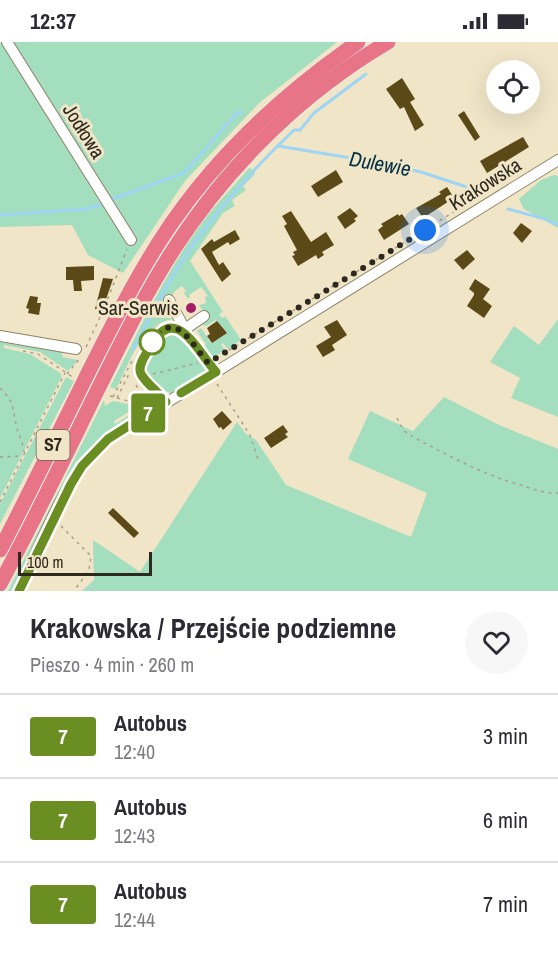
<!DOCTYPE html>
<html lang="pl">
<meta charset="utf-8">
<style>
:root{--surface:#fff;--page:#f7f7f7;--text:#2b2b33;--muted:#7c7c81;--line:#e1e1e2}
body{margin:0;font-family:"Archivo Narrow",sans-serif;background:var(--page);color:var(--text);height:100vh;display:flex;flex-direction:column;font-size:22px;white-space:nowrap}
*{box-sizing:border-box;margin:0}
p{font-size:20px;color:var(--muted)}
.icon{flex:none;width:33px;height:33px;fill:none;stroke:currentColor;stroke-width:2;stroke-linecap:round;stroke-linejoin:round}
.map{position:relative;height:549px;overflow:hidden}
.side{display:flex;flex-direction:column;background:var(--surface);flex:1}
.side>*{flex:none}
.badge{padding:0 12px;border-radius:4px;font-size:21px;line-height:39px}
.buttons{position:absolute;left:486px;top:18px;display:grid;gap:12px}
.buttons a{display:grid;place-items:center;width:54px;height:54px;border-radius:50%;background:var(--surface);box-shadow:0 6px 24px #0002;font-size:30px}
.scale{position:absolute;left:18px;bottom:15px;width:134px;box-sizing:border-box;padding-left:6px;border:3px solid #2d291e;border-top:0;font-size:16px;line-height:21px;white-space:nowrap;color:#2d291e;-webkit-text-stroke:4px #f0e5c7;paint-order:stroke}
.you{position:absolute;width:30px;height:30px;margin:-15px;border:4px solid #fff;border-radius:50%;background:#1a73e8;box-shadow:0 0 0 9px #1a73e833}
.map>.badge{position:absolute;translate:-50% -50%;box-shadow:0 0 0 3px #fff}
.round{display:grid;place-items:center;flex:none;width:63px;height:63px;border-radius:32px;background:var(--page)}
.head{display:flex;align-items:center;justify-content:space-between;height:102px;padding:0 30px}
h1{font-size:28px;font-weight:700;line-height:45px}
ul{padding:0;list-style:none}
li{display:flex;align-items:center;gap:18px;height:84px;padding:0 30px;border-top:2px solid var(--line)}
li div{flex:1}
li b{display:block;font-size:22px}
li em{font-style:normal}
li .badge{min-width:66px;font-weight:700;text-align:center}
.status{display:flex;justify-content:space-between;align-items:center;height:42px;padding:0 30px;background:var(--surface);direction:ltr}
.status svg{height:16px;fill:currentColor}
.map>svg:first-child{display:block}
.green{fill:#a3debe}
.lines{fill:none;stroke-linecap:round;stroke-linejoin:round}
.stream{stroke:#9ed5f4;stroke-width:3}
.building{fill:#5b4a17}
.minor-casing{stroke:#8d8367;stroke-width:12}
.highway-casing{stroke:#fff;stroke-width:16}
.path{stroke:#a8a089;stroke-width:1.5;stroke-dasharray:3 4.5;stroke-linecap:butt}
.minor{stroke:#fff;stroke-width:10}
.highway{stroke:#e87587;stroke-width:15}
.line-casing{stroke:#fff;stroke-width:14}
.line{stroke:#6b8e23;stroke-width:9}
.walk{stroke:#2d291e;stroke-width:6;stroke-dasharray:0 10.8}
.poi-dot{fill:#a51d67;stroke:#f0e5c7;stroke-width:2}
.stop-dot{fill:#fff;stroke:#6b8e23;stroke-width:3}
.labels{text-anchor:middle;stroke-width:6;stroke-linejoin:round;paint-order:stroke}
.shield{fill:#f0e5c7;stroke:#686151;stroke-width:1.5}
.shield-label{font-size:18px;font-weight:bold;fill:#2d291e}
.street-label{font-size:20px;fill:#2d291e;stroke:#f0e5c7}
.poi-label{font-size:20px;fill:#2d291e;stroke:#f0e5c7;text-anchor:end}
.water-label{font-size:21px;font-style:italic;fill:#013045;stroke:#f0e5c7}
</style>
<div class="status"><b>12:37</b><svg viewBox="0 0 49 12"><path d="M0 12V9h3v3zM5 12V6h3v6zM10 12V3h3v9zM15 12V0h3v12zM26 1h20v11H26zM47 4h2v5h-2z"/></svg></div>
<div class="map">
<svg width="558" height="549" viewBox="0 0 558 549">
<rect width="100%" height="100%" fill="#f0e5c7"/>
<g class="green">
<path d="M2,0H337L259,61L185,139L123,231L88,213L72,183L0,185V2Z"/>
<path d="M249,126L253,128L255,132L243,144L246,148L232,158L235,164L223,171L190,219L223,270L219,272L222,276L225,274L241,298L228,307L223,301L221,303L225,308L213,316L203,305L206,302L197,289L201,286L211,301L227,291L216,278L206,284L202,283L193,289L191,287L208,277L199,263L206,261L205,255L208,254L201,245L189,253L190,255L188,257L184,251L186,249L182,244C166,254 171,260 173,277C141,282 130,320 116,347L110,345C139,289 165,230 203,179C217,161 234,144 249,126Z"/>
<path d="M554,133L558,134V186L524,167L519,157L541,138Z"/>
<path d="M558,277V375L511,356L520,336L490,320L514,284L539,303Z"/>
<path d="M171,292C188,295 197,317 208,328L172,351C161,350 146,336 147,325C148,313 160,295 171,292Z"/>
<path d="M0,300L57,309L61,310L63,315L78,318L68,329L40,310L4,303V306L30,312L60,331L62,334L0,456Z"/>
<path d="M66,335L74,339L0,482V462Z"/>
<path d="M444,355L499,383L558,407V549H82L94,538L93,498L140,530L237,380L246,392L256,398L286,443L411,495L427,451L348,417L370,369L413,389Z"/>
<path d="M104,358L105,364L113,359L138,364L114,379L115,382L142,365L147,367L102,396L80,418L57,458L14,549H8Z"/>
</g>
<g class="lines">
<g class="stream">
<path d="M278,104L375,120L421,130L482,150"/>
<path d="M112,157L184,131L237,71L241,70"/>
<path d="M508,167L545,177L558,183"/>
<path d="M0,173L86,167L102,162"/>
<path d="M133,307C152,272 170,235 193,203C223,161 257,123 294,88H300L314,71L366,32"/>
</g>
</g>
<g class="building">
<path d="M402,36L415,57L410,60L424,83L415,89L404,65L400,67L386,47Z"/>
<path d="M464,69L480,95L475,99L458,73Z"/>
<path d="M523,95L529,105L487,131L480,119Z"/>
<path d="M336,128L343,140L318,155L311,144Z"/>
<path d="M447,145L454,156L423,176L416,166L441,152L439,150Z"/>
<path d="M350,166L358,174L354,177L356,179L345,187L337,175Z"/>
<path d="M291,169L311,200L326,190L334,203L322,210L324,213L318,217L316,213L298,224L292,214L295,213L293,210L297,208L284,184L287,182L282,174Z"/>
<path d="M398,172L399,174L402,172L409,182L384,198L378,188L383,184L381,182Z"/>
<path d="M521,181L532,189L522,201L513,191Z"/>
<path d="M235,188L240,197L230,203L228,200L212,210L219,223L223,220L231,232L222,240L201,207L212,197L214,200Z"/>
<path d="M467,208L475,217L463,228L454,218Z"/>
<path d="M94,224V238L81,239L82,249H74L73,238H66V225Z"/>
<path d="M103,236L113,237L102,269L95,267Z"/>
<path d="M475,237L490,247L483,257L492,264L484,276L467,264L474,253V251L469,247Z"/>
<path d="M30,254L38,255L37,261H41L39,273L28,271L29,267L26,266Z"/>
<path d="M337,278L347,293L332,303L335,308L323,315L316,304L331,295L324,285Z"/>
<path d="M217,279L227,291L212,301L207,294L210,292L207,286Z"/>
<path d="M222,369L232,380L223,388L221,385L219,386L213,377Z"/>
<path d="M283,383L288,390L285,392L288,395L271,406L264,396Z"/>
<path d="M113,466L139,491L134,496L108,471Z"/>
</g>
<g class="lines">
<g class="minor-casing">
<g id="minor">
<path d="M7,0L131,198"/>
<path d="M169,258L187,291"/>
<path d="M185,287L204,274"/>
<path d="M0,294L76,307"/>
<path d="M166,360C159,350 147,343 142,332C137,324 152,297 158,291C164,285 173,285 180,288C191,293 207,319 216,330"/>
<path d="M19,549C43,498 64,435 108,397L558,118"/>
</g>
</g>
<g class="highway-casing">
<g id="highway">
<path d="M0,508C30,450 58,392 87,333C113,282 138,230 171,182C221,109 286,50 358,0"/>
<path d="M0,542C35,477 67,410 100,343C123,297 146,250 174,207C228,123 303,50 388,0"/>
</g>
</g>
<g class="path">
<path d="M86,305L103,269L127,207"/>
<path d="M23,309L38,312L74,336"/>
<path d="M216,316L527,125"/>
<path d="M67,332L81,315"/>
<path d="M153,332L198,321"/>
<path d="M217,342L250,393L259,420"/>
<path d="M136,343L148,362"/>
<path d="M0,346C16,362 12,367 17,386C19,394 23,401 24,410"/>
<path d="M110,354L142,363"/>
<path d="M113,355L132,319"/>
<path d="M117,356L130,330"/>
<path d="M397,376L404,389L413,395C448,413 483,433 521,443C533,447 545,452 558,451"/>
<path d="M0,415L23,414"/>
<path d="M0,460L65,331"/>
<path d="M61,484L91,514L89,528L74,549"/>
</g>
<use href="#minor" class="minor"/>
<use href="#highway" class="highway"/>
</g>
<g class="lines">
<g class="line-casing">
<path id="line" d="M19,549L71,442L82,424L108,397L166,360C159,350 147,343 141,332C137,324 145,314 149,307C174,258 196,307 216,330L181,351"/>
</g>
<use href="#line" class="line"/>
<path class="walk" d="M152,300L150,305C173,262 190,300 208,321L425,188"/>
</g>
<circle class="poi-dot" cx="191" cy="266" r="6"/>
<circle class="stop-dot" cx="152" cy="300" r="12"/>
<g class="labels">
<rect class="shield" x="36.5" y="388" width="33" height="30" rx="4.5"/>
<g class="shield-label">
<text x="53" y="409">S7</text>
</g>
<g class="street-label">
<text transform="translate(84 89) rotate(58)" y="7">Jodłowa</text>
<text transform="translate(485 142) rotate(-32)" y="7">Krakowska</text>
</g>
<g class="poi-label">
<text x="179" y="273">Sar-Serwis</text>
</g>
<g class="water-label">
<text transform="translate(380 122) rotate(10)" y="7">Dulewie</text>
</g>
</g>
</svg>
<div class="buttons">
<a><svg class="icon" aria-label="locate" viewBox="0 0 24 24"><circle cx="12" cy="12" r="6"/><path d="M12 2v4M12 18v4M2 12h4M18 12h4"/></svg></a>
</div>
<div class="scale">100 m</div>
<div class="you" style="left:425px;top:188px"></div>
<b class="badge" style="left:148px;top:371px;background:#6b8e23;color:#fff">7</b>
</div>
<section class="side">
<div class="head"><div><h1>Krakowska / Przejście podziemne</h1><p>Pieszo · 4 min · 260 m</p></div><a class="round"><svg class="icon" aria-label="heart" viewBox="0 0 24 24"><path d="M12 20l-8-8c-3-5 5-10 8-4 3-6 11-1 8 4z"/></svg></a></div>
<ul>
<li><span class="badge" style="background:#6b8e23;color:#fff">7</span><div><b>Autobus</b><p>12:40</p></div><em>3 min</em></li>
<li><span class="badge" style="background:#6b8e23;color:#fff">7</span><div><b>Autobus</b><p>12:43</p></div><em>6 min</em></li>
<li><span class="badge" style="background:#6b8e23;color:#fff">7</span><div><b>Autobus</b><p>12:44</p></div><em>7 min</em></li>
</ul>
</section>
